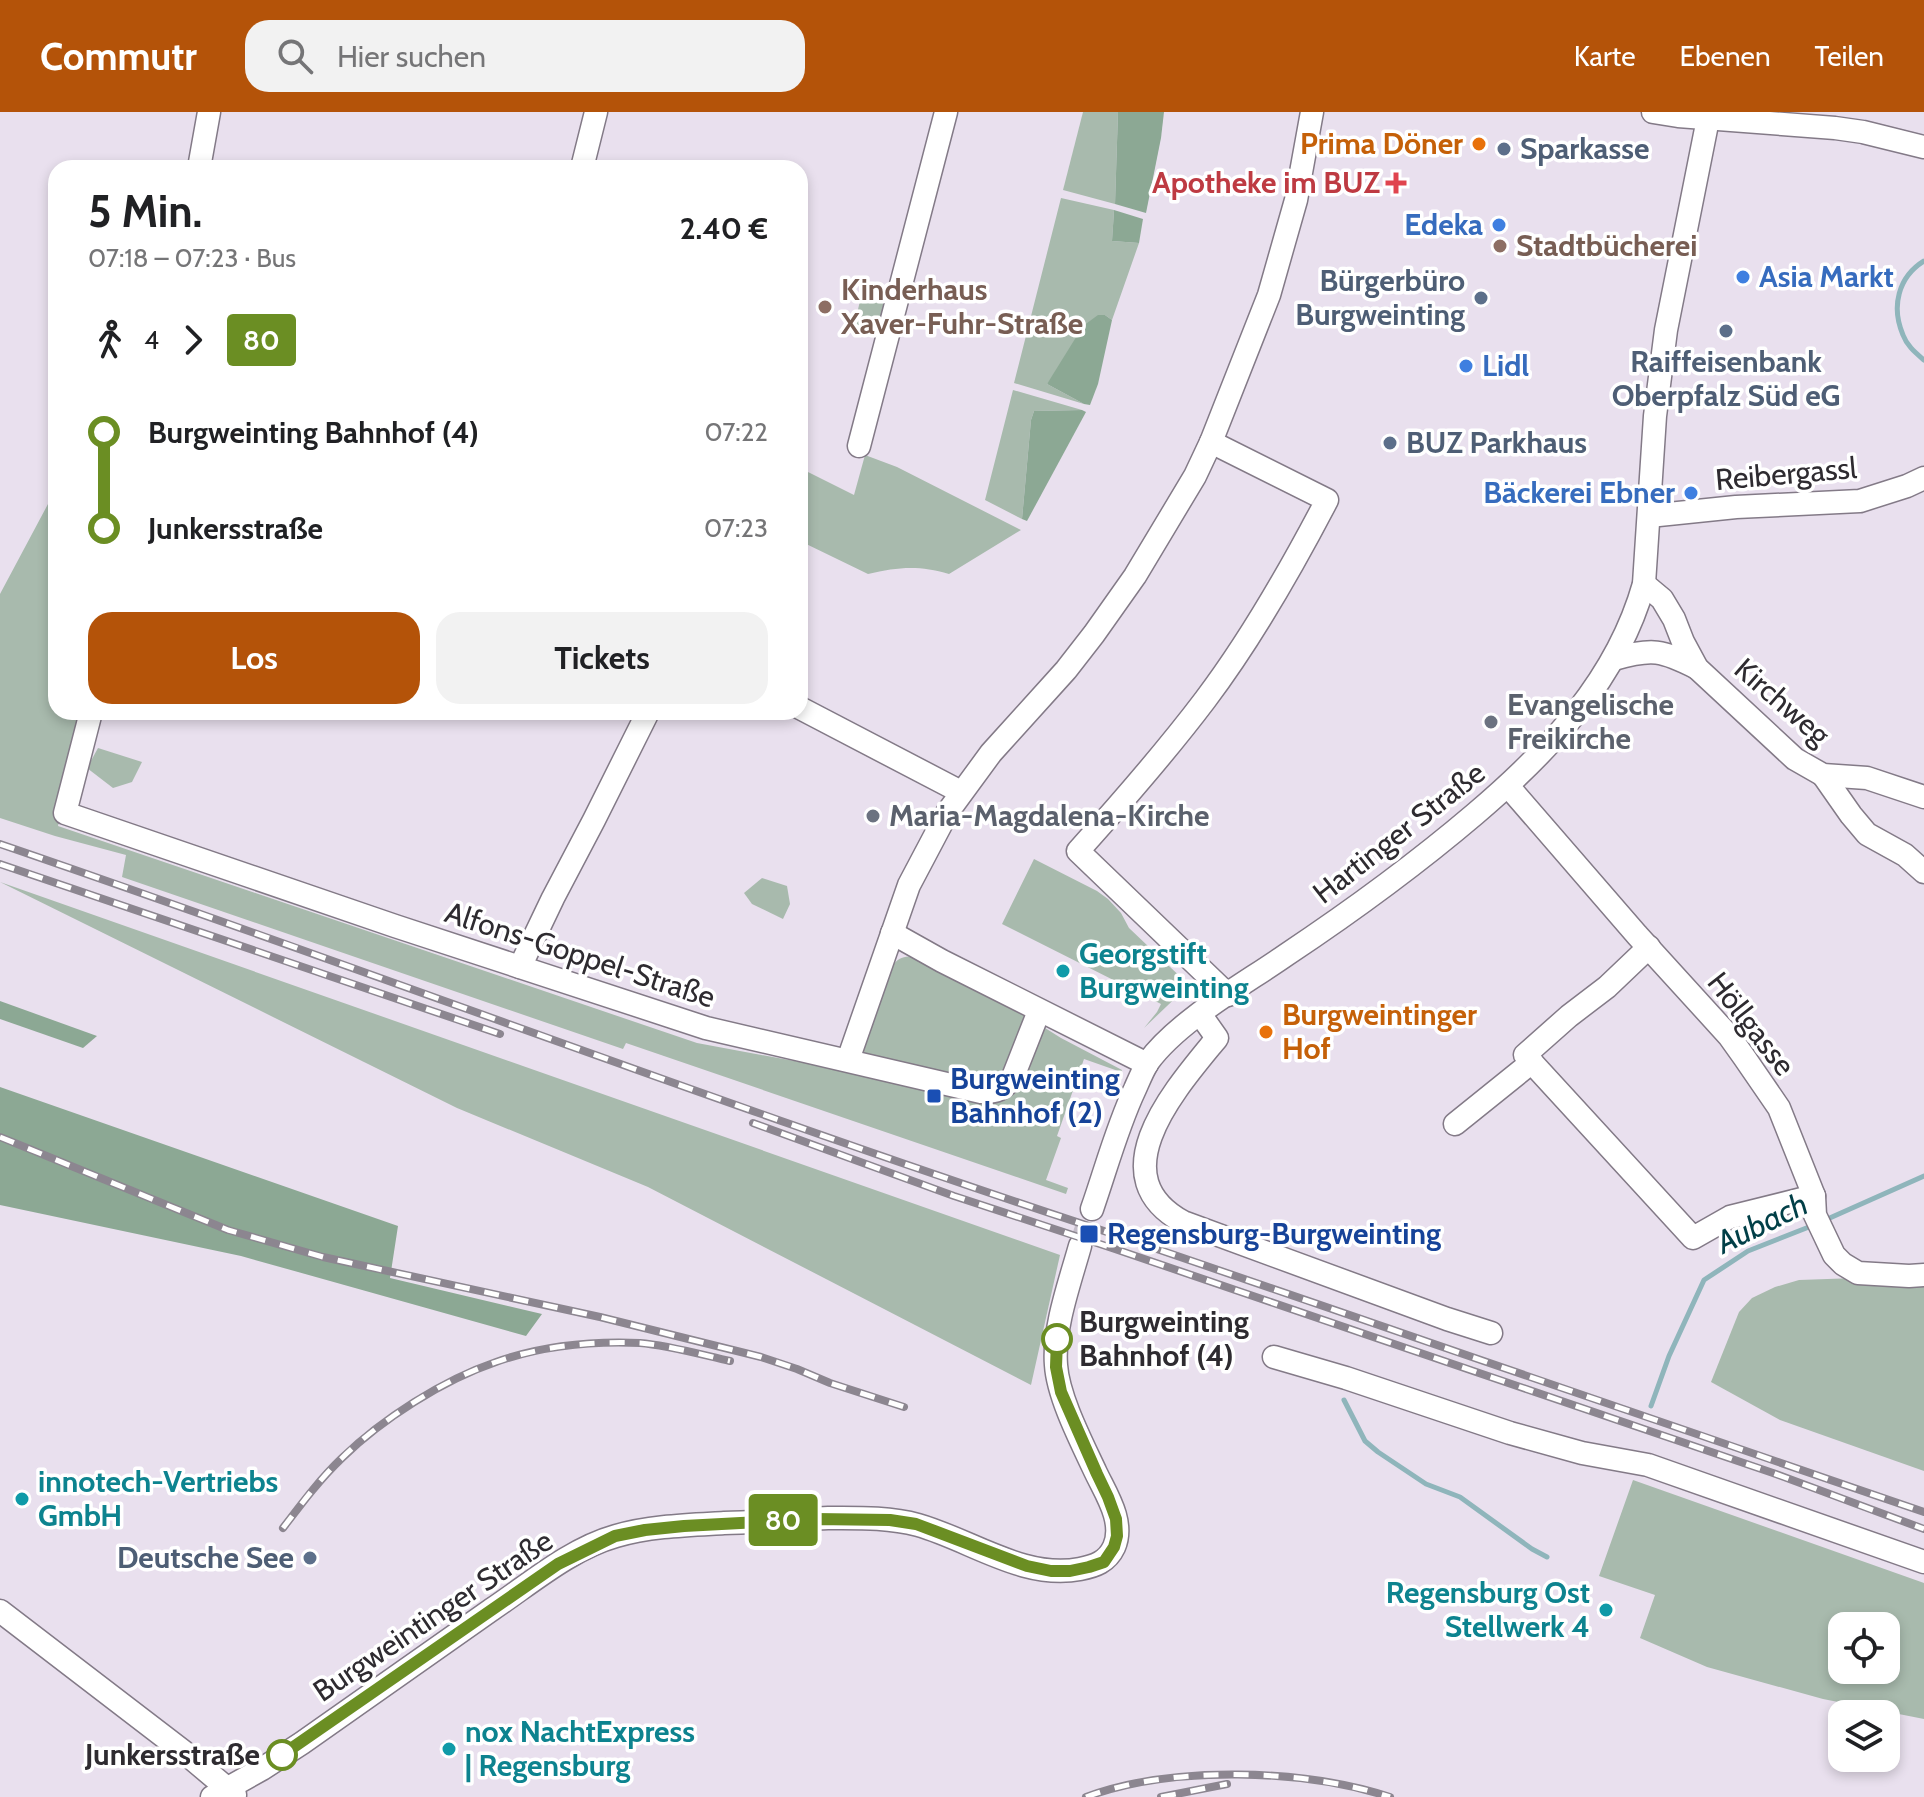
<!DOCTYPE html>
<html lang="de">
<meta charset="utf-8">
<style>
:root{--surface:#fff;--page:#f2f2f2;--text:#202124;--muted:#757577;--accent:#b45309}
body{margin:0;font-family:Cabin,sans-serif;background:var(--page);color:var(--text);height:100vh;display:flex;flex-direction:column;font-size:30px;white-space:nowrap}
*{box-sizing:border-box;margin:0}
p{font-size:26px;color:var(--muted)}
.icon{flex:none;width:44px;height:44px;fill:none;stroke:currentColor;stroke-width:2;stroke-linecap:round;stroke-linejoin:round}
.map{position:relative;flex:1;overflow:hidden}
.drawer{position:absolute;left:48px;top:48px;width:760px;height:560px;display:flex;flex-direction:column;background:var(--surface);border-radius:24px;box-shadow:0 4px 12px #0003}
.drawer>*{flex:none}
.badge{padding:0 16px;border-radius:6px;font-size:28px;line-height:52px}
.controls{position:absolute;left:1828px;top:1500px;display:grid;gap:16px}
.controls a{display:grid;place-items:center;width:72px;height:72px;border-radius:16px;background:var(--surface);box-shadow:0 4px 12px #0003;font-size:40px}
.map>.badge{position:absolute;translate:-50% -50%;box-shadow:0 0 0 4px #fff}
.legs{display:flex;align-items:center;gap:12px;height:88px;padding:0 40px;font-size:26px}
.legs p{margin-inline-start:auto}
.headline{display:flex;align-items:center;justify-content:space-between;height:136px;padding:0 40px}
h1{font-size:44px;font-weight:800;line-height:60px}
.button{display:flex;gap:16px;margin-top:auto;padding:16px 40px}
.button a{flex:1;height:92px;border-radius:24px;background:var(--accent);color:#fff;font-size:32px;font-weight:800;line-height:92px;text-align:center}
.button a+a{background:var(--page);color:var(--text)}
ul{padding:0 40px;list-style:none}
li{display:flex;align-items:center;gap:28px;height:96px;font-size:30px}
li i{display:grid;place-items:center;width:12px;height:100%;margin:0 10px;background:currentColor}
li i::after{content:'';width:20px;height:20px;margin:-10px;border:6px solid;border-radius:50%;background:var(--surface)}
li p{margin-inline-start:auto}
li:first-child i{background:linear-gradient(#0000 50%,currentColor 0)}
li:last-child i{background:linear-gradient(currentColor 50%,#0000 0)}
header{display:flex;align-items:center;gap:48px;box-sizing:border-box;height:112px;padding:0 40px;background:var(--accent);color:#fff}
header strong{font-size:38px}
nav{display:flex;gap:44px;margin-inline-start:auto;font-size:28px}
.search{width:560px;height:72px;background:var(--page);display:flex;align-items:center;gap:20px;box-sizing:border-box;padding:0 28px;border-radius:24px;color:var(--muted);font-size:30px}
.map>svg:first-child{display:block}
.green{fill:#a8baad;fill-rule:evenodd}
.forest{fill:#8ca894}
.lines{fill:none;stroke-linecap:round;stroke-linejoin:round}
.stream{stroke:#8fb5bb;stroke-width:5}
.minor-tunnel{stroke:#c4bcc8;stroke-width:22;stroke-dasharray:22 11;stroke-linecap:butt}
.minor-casing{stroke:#837a87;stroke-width:25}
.minor{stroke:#fff;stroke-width:22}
.rail-casing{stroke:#8c8690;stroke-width:8}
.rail{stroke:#fff;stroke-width:5;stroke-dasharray:15;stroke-linecap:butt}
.line-1-casing{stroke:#fff;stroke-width:18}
.line-1{stroke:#6b8e23;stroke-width:12}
.food-dot{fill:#e8710a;stroke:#fff;stroke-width:3}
.service-dot{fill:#5c6f8a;stroke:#fff;stroke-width:3}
.health-dot{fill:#e0444e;stroke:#fff;stroke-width:3}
.shop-dot{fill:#3f7fe0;stroke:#fff;stroke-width:3}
.education-dot{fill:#8d6e63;stroke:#fff;stroke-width:3}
.worship-dot{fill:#6b7280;stroke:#fff;stroke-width:3}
.culture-dot{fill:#0f9aa8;stroke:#fff;stroke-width:3}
.transit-dot{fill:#1a4fb4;stroke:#fff;stroke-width:3}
.stop-1-dot{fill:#fff;stroke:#6b8e23;stroke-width:4}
.labels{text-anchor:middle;stroke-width:7;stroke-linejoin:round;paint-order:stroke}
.food-label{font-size:30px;font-weight:bold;fill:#c56008;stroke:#fff;text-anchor:end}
.service-label{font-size:30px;font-weight:bold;fill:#4e5e75;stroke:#fff;text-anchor:start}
.health-label{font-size:30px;font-weight:bold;fill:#be3a42;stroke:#fff;text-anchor:end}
.shop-label{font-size:30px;font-weight:bold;fill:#366cbe;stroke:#fff;text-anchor:end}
.education-label{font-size:30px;font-weight:bold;fill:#785e54;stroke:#fff;text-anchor:start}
.street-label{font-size:30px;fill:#2e2b30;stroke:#fff}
.worship-label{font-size:30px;font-weight:bold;fill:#5b616d;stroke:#fff;text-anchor:start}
.culture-label{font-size:30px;font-weight:bold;fill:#0d838f;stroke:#fff;text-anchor:start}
.transit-label{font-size:30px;font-weight:bold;fill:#164399;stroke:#fff;text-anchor:start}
.stop-label{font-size:30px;font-weight:bold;fill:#2e2b30;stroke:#fff;text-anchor:start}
.water-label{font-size:32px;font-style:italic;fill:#013f47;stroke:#fff}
</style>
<header>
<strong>Commutr</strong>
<div class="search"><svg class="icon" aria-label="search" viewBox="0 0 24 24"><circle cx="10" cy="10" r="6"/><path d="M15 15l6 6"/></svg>Hier suchen</div>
<nav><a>Karte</a><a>Ebenen</a><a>Teilen</a></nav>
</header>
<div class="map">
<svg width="1924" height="1685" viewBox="0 0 1924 1685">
<rect width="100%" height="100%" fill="#e9e0ee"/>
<g class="green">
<path d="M1083,0H1118L1115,92L1063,78Z"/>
<path d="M1061,86L1114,98L1112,129L1139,131L1112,208L1105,203L1047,272L1084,292L1014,271Z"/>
<path d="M862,180L889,187L881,221L854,215Z"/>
<path d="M1013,278L1082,298L1034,299L1031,308L1022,407L985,388Z"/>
<path d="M865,343L897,355L1021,418L949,462C919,453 898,455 868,462L800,429V356L854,383Z"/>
<path d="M56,377V600H85L58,714L697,931L854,960L891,855C898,846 904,843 915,845L1010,894L1061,926L1122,958L1121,960L1084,947L1057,1024L1061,1026L1046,1068L1068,1076L1066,1082L626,931L623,937L122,765L126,743L55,724L0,706V482Z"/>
<path d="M98,636L142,650L132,670L113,676L87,656Z"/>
<path d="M1034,747L1097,779L1108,787L1121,801L1129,816L1189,873L1144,916L1157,900L1161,892L1002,812Z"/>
<path d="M762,766L787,774L790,792L783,807L752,792L744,781Z"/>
<path d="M0,770L1060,1143L1031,1273L648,1075L457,996Z"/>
<path d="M1856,1166L1924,1168V1359L1780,1308L1711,1270L1739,1200L1752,1186L1775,1175L1799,1168Z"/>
<path d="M1633,1368L1924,1471V1607L1823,1587L1707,1555L1640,1526L1655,1483L1599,1464ZM1842,1514H1886V1558H1842Z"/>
</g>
<g class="forest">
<path d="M1118,0H1164L1161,26L1146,101L1115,92Z"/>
<path d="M1114,98L1143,107L1139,131L1112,129Z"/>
<path d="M1098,203H1105L1112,208L1098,272L1090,293L1084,292L1047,272L1083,214Z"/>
<path d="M1082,298L1086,300L1027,409L1022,407L1031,308L1034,299Z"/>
<path d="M0,889L97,924L83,936L0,907Z"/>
<path d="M0,975L398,1114L390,1166L542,1202L526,1224L241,1144L0,1093Z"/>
</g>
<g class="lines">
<g class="stream">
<path d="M1924,149C1898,165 1891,195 1903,223C1907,234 1916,241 1924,248"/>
<path d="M1823,1109L1924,1064"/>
<path d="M1344,1288L1365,1329L1378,1340L1426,1372L1460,1385L1532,1437L1547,1445"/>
<path d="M1651,1294L1669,1244L1704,1168L1748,1139L1814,1113"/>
</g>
<path class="minor-tunnel" d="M1080,1134L1092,1097"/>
<g class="minor-casing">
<g id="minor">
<path d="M1653,0L1678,4L1835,16L1863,20L1924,35"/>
<path d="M199,56L209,0"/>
<path d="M582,56L596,0"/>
<path d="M1211,330L1327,388C1291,457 1252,526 1205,588C1165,641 1122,690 1078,739L1228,883"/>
<path d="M859,334L946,0"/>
<path d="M1649,404L1736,395L1860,389L1907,374L1924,366"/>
<path d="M1644,472L1662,487L1674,507L1683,530L1697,556L1795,647L1823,663L1867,666L1924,685"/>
<path d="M1614,547C1652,536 1662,538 1697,556"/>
<path d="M800,596L961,680"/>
<path d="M91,600L65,701L395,814L706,916L981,980C996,981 1004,977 1013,965L1039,899"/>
<path d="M1823,663L1851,703L1867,722L1905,743L1924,760"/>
<path d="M1508,674L1637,823L1729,924L1744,945L1779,996L1814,1084L1815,1103L1834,1143L1843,1152L1858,1161L1909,1164L1924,1163"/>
<path d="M892,821L942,849L1147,952"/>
<path d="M1649,835L1607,875L1569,904L1525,943L1693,1126L1730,1105L1814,1084"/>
<path d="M520,855L553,786L594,708L648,600"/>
<path d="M1200,902L1217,926C1178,974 1097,1063 1183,1110L1447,1207L1491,1221"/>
<path d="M848,948L909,773L947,701L991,641L1066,558L1094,522L1135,464L1195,364L1211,330L1269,183L1296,88L1312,0"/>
<path d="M1455,1012L1532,950"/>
<path d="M1092,1097C1106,1057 1117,1015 1135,977C1139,968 1143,958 1148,950C1179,908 1243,873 1286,843C1352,799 1415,753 1475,702C1549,639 1617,568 1644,472L1655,304L1666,218L1708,7"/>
<path d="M1274,1245L1346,1266L1510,1321L1582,1341L1648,1353L1924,1450"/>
<path d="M0,1499L184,1640L235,1683"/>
<path d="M212,1685L262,1657L302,1631C365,1587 428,1542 491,1498C530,1472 570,1437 616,1424C650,1414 689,1413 724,1411C759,1410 793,1407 828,1406C857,1406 889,1405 918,1413C971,1428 1024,1468 1080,1457C1095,1454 1107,1450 1114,1435C1125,1410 1106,1382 1096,1361C1082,1331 1058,1285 1056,1253C1053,1216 1070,1170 1080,1134"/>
</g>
</g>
<use href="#minor" class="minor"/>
<g class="rail-casing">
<g id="rail">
<path d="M0,732C374,860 743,1001 1119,1124L1924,1400"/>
<path d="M0,752L500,922"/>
<path d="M753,1011L954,1084L1112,1136L1773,1361L1924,1417"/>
<path d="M0,1025L228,1118L323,1145L600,1205L761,1245L797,1257L830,1271L904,1295"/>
<path d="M283,1416C302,1391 320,1367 342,1346C382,1307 443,1268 496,1250C541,1234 593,1229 640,1231C667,1233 703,1243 730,1249"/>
<path d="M1086,1685C1172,1653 1304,1657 1390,1685"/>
<path d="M1161,1685L1227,1672"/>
</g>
</g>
<use href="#rail" class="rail"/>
</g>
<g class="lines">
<g class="line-1-casing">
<path id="line-1" d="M282,1643L558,1452L615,1424L645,1418L684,1414L815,1407L890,1408L916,1412L1027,1454L1051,1459H1070L1089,1455L1104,1450L1114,1435L1117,1424L1116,1407L1108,1385L1097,1362L1061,1280L1056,1255L1057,1227"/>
</g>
<use href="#line-1" class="line-1"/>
</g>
<g class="food-dot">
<circle cx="1479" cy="32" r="8"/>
<circle cx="1266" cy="920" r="8"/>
</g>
<g class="service-dot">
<circle cx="1504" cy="37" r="8"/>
<circle cx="1481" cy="186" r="8"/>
<circle cx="1726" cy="219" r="8"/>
<circle cx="1390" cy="331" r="8"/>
<circle cx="310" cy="1446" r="8"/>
</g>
<path class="health-dot" d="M1392 59h8v8h8v8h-8v8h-8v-8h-8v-8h8z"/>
<g class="shop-dot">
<circle cx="1499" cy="113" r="8"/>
<circle cx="1743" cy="165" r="8"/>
<circle cx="1466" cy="254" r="8"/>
<circle cx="1691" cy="381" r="8"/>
</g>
<g class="education-dot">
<circle cx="1500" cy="134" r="8"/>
<circle cx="825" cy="195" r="8"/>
</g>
<g class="worship-dot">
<circle cx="1491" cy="610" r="8"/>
<circle cx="873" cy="704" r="8"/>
</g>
<g class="culture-dot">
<circle cx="1063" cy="859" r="8"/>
<circle cx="22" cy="1387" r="8"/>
<circle cx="1606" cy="1498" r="8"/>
<circle cx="449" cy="1637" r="8"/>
</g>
<g class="transit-dot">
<rect x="926" y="976" width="16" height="16" rx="4"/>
<rect x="1079" y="1112" width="20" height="20" rx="4"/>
</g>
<g class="stop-1-dot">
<circle cx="1057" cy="1227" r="14"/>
<circle cx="282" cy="1643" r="14"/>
</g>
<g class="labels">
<g class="food-label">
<text x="1463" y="42">Prima Döner</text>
<text x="1282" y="913" text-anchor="start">Burgweintinger<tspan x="1282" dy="34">Hof</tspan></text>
</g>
<g class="service-label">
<text x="1520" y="47">Sparkasse</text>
<text x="1465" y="179" text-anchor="end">Bürgerbüro<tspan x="1465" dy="34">Burgweinting</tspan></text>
<text x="1726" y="260" text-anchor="middle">Raiffeisenbank<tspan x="1726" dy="34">Oberpfalz Süd eG</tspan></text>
<text x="1406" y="341">BUZ Parkhaus</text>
<text x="294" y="1456" text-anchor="end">Deutsche See</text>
</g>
<g class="health-label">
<text x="1380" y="81">Apotheke im BUZ</text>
</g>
<g class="shop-label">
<text x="1483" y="123">Edeka</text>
<text x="1759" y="175" text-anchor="start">Asia Markt</text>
<text x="1482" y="264" text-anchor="start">Lidl</text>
<text x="1675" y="391">Bäckerei Ebner</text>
</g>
<g class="education-label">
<text x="1516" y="144">Stadtbücherei</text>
<text x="841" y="188">Kinderhaus<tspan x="841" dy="34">Xaver-Fuhr-Straße</tspan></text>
</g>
<g class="street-label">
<text transform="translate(1786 362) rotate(-5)" y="10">Reibergassl</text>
<text transform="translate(1782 590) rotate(41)" y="10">Kirchweg</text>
<text transform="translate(1399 721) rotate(-38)" y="10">Hartinger Straße</text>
<text transform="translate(580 843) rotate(18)" y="10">Alfons-Goppel-Straße</text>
<text transform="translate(1751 912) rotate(52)" y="10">Höllgasse</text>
<text transform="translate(433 1504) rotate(-34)" y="10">Burgweintinger Straße</text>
</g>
<g class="worship-label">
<text x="1507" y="603">Evangelische<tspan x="1507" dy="34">Freikirche</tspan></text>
<text x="889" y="714">Maria-Magdalena-Kirche</text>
</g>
<g class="culture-label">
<text x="1079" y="852">Georgstift<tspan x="1079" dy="34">Burgweinting</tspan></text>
<text x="38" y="1380">innotech-Vertriebs<tspan x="38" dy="34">GmbH</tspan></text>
<text x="1590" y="1491" text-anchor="end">Regensburg Ost<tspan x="1590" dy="34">Stellwerk 4</tspan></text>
<text x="465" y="1630">nox NachtExpress<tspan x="465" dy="34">| Regensburg</tspan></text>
</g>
<g class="transit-label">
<text x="950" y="977">Burgweinting<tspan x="950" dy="34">Bahnhof (2)</tspan></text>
<text x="1107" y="1132">Regensburg-Burgweinting</text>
</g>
<g class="stop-label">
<text x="1079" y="1220">Burgweinting<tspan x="1079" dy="34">Bahnhof (4)</tspan></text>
<text x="260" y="1653" text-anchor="end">Junkersstraße</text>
</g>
<g class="water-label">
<text transform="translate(1762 1111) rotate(-26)" y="11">Aubach</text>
</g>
</g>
</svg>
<div class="controls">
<a><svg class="icon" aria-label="locate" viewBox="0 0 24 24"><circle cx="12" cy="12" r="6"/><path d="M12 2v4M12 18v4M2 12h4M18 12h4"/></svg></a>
<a><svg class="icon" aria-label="layers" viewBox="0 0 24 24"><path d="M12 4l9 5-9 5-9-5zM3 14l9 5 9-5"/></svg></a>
</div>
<b class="badge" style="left:783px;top:1408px;background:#6b8e23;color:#fff">80</b>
<section class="drawer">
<div class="headline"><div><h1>5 Min.</h1><p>07:18 – 07:23 · Bus</p></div><b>2.40 €</b></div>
<div class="legs"><svg class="icon" aria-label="walk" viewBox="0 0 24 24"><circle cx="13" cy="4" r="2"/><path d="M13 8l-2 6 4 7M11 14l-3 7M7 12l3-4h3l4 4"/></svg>4<svg class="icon" aria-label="forward" viewBox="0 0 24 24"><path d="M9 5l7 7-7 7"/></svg><b class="badge" style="background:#6b8e23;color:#fff">80</b></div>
<ul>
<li><i style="color:#6b8e23"></i><b>Burgweinting Bahnhof (4)</b><p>07:22</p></li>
<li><i style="color:#6b8e23"></i><b>Junkersstraße</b><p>07:23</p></li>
</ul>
<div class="button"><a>Los</a><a>Tickets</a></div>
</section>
</div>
